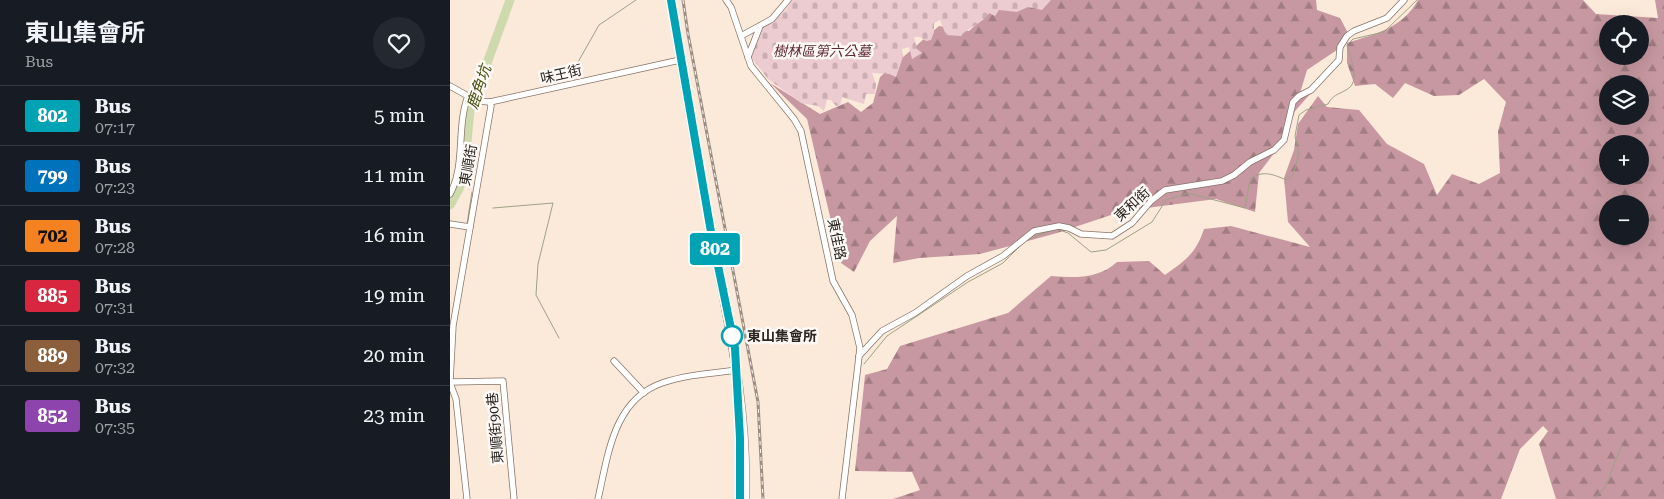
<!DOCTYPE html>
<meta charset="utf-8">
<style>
:root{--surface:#171b24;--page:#242831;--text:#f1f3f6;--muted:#9ea1a6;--line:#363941}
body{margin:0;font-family:"Roboto Serif","Noto Sans TC",serif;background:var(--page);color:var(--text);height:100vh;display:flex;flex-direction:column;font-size:19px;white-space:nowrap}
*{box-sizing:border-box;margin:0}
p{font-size:16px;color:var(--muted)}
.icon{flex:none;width:28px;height:28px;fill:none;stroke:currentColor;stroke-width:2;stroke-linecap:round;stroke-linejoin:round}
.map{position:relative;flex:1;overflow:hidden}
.side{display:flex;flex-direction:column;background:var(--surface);width:450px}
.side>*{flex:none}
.badge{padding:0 10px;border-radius:4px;font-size:18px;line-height:32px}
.buttons{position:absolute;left:1149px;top:15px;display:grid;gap:10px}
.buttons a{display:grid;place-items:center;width:50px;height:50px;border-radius:50%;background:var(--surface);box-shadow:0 5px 20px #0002;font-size:25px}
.map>.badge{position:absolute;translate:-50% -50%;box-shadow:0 0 0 2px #fff}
.round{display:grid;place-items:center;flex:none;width:52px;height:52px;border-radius:26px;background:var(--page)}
.overview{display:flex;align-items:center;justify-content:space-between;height:85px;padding:0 25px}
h1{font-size:24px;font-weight:700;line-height:38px}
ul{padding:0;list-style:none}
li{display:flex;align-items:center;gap:15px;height:60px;padding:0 25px;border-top:1px solid var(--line)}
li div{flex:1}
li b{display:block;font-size:19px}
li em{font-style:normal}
li .badge{min-width:55px;font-weight:700;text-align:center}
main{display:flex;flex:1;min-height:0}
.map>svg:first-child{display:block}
.forest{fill:url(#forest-firs);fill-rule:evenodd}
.cemetery{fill:url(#cemetery-stones)}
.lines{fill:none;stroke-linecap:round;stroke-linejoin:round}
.stream{stroke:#9da383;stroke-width:1}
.river{stroke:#ced9ae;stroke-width:9}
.minor-casing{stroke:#857568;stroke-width:7}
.secondary-casing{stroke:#857568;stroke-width:9}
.minor{stroke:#fff;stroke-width:5.5}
.secondary{stroke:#fff;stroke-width:8}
.rail-casing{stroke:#9a8e83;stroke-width:3}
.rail{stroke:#fdf9f6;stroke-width:1;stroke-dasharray:4;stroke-linecap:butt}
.line-casing{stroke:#fff;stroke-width:11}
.line{stroke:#00a3b4;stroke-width:8}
.stop-dot{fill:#fff;stroke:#00a3b4;stroke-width:2.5}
.labels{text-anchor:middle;stroke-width:5;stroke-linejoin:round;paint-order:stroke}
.park-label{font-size:14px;font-style:italic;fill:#632838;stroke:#fdf9f6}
.street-label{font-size:14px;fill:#2b251f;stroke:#fdf9f6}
.stop-label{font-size:14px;font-weight:bold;fill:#2b251f;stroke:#fdf9f6;text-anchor:start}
.water-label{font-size:15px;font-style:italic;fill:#465110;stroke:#fdf9f6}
</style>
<main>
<section class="side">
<div class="overview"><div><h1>東山集會所</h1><p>Bus</p></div><a class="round"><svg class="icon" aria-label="heart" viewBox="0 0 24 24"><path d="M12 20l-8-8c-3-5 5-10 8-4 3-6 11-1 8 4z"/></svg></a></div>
<ul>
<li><span class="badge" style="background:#00a3b4;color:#fff">802</span><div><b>Bus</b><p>07:17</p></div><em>5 min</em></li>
<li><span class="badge" style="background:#0072bc;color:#fff">799</span><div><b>Bus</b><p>07:23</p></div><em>11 min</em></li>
<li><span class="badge" style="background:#f58220;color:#111">702</span><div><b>Bus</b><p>07:28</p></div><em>16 min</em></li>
<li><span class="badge" style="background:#d7263d;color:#fff">885</span><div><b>Bus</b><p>07:31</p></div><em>19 min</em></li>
<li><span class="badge" style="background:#8b5e3c;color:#fff">889</span><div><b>Bus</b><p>07:32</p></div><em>20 min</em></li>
<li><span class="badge" style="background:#8e44ad;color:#fff">852</span><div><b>Bus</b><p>07:35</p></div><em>23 min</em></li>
</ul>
</section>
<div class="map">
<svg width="1214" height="499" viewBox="0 0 1214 499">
<defs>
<pattern id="forest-firs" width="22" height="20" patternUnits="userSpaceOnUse" patternTransform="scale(1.25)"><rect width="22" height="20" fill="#c798a1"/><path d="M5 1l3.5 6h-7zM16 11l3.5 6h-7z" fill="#a27c83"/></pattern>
<pattern id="cemetery-stones" width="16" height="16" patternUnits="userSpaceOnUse" patternTransform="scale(1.25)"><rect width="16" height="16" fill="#eccbd1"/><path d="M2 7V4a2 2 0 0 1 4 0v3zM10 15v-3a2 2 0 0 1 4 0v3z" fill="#cbaeb3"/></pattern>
</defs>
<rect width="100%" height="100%" fill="#fbe9da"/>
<g class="forest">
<path d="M577,0H866L867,10L890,18L898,33L887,50L857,70L850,93H861L845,111L835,139L809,173L805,212L766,199L673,211L607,233L530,254L469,258L443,263L447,216L420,241L404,272L391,263L357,119L320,83L370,114L398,102L411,112L423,103L430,77L489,26L519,31L547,6Z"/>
<path d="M968,0H1133L1146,14L1208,18L1205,0H1214V499H1106L1089,444L1098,431L1093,426L1070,449L1051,499H443L470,490L462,472L405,471L415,375L437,369L450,346L558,313L601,276C624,278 649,279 667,262L699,261L715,275C736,260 746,253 754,229L781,226L860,247L838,222L834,178L844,150L848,124L868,96L877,107L909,110L937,144L974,164L987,195L1002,174L1029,184L1050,173L1048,131L1056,102L1034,79L1009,95L984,96L955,83L943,98L925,84L905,86L897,63V43C925,34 953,28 968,0ZM1158,24H1190V56H1158ZM1158,84H1190V116H1158ZM1158,144H1190V176H1158ZM1158,204H1190V236H1158Z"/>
</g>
<path class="cemetery" d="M342,0H601L592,10L578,7L567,12L549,10L545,16L539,13C534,23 518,27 511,36L496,35L490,20L484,23V32L481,40L476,41L470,37H464L467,49L472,53L462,59L459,47L452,49L453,57L446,77L439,74L422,73L426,84L425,94H416L414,104L392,97L390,106H386L381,100H377L374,111L368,106L351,103L318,79L301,57L312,28L336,10Z"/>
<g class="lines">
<g class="stream">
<path d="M119,78L149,25L186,0"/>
<path d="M24,90L57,0"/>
<path d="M43,208L103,203L88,264L86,295L109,338"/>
<path d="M17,224L22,192"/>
<path d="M607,229L618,233L641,252L656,250L702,222L716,200L738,193L795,208L800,179C812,170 823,174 836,180L843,175L849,154L845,136L849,115L856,110L878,104C883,95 887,95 896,90C912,82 900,58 897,45L903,39L934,32L967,0"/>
<path d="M579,239L603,230"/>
<path d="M414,364L437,336L518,282L553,263L570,246"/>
<path d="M1143,499L1154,489L1172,445"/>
</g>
<path class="river" d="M0,205L9,189L14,173L20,110L60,0"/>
<g class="minor-casing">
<g id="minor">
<path d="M276,0L281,7L301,66L344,119L351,131L383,281L402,315L410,348L392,499"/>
<path d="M291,36L322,19L338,0"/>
<path d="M298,57L310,26"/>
<path d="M0,86L27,101L40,102L230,60"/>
<path d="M0,194C16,165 6,128 18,96"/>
<path d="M0,224L20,227"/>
<path d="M409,356L432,331L465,313L517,276L553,256L584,231L609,226L619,228L631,234L662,236L682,223L701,201L715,190L772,181L784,175L800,162L824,150L834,140L843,102L849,96L861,90L889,60L890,47L897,36L904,31L937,18L954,0"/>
<path d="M164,361L194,393"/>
<path d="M0,381L3,326L41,106L40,102"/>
<path d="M0,382L53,381L64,499"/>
<path d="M0,383L6,399L17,499"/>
<path d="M148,499C158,456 163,400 212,383C235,375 263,373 288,370"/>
</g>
</g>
<g class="secondary-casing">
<path id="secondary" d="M221,0C233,78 247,155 261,232C278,324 298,404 295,499"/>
</g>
<use href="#minor" class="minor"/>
<use href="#secondary" class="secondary"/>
<g class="rail-casing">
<path id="rail" d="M233,0L238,34L308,402L313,499"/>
</g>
<use href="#rail" class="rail"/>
</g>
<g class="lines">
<g class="line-casing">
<path id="line" d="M221,0L261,232L285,348L290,438V499"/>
</g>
<use href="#line" class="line"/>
</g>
<circle class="stop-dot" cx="282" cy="336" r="10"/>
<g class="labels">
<g class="park-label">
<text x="372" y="56">樹林區第六公墓</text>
</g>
<g class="street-label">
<text transform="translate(111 74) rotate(-13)" y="5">味王街</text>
<text transform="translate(18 165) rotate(-80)" y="5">東順街</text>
<text transform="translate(682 204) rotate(-43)" y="5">東和街</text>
<text transform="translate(387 239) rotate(78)" y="5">東佳路</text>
<text transform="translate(45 428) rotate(-95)" y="5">東順街90巷</text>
</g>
<g class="stop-label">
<text x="297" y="341">東山集會所</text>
</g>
<g class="water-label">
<text transform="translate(29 87) rotate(-71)" y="5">鹿角坑</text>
</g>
</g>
</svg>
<div class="buttons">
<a><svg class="icon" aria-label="locate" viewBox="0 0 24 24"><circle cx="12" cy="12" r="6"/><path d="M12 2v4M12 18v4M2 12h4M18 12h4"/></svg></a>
<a><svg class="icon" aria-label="layers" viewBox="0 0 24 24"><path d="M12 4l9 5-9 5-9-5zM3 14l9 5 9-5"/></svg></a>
<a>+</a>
<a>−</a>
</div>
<b class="badge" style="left:265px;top:249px;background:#00a3b4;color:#fff">802</b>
</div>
</main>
